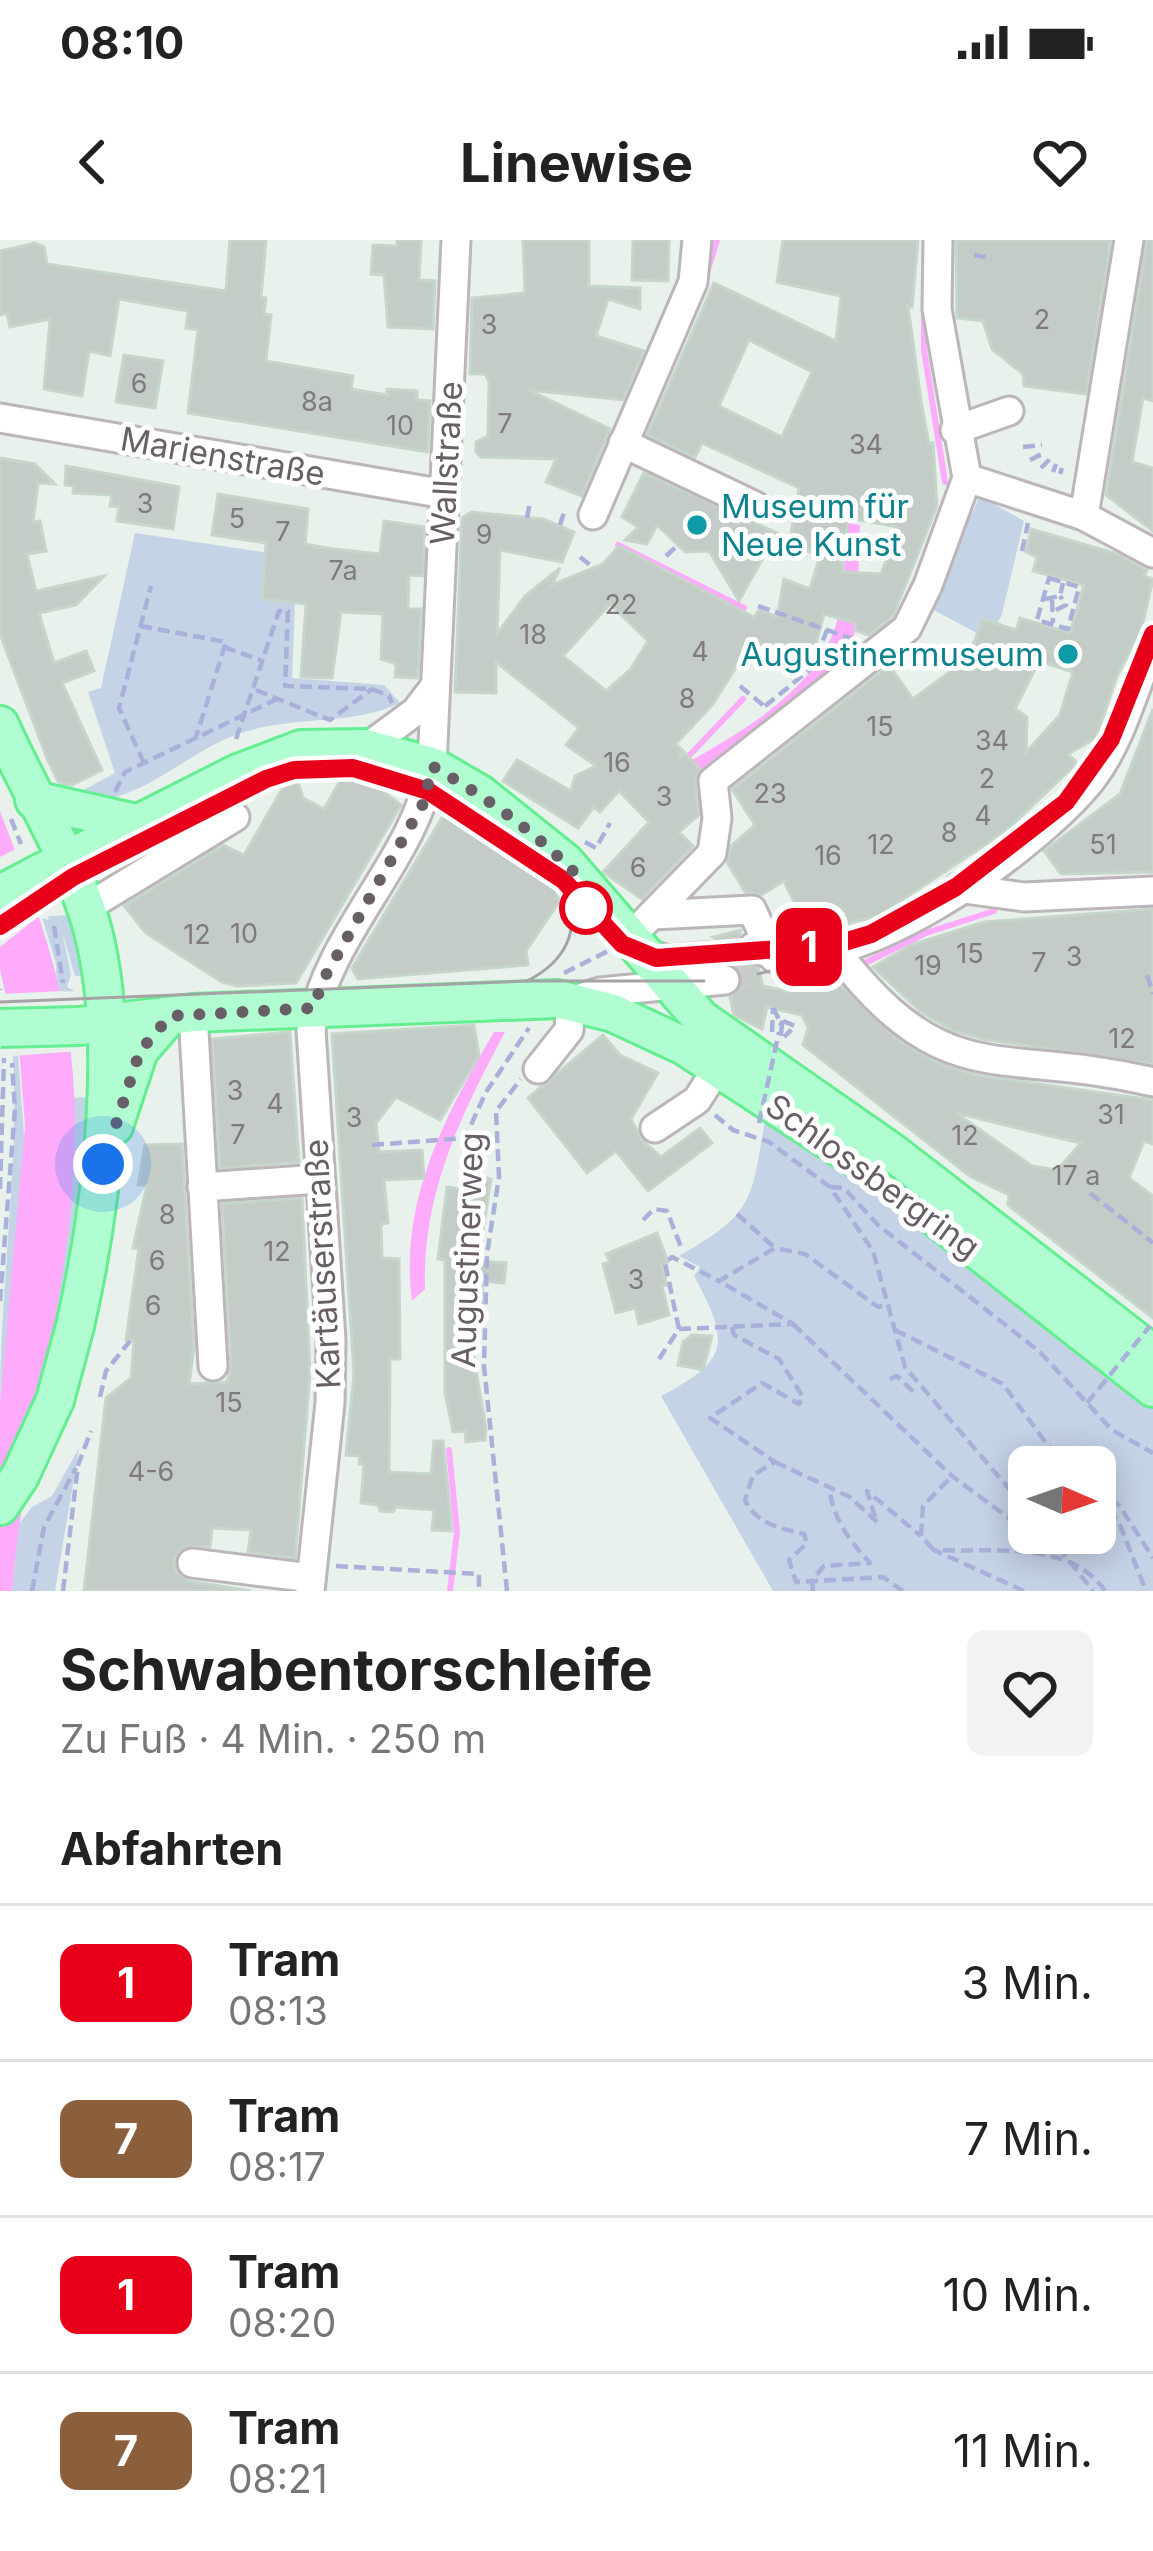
<!DOCTYPE html>
<html lang="de">
<meta charset="utf-8">
<style>
:root{--surface:#fff;--page:#f2f2f2;--text:#222;--muted:#767676;--line:#e0e0e0}
body{margin:0;font-family:Inter,sans-serif;background:var(--page);color:var(--text);height:100vh;display:flex;flex-direction:column;font-size:45px;white-space:nowrap}
*{box-sizing:border-box;margin:0}
p{font-size:39px;color:var(--muted)}
.icon{flex:none;width:66px;height:66px;fill:none;stroke:currentColor;stroke-width:2;stroke-linecap:round;stroke-linejoin:round}
.map{position:relative;height:1351px;overflow:hidden}
.sheet{display:flex;flex-direction:column;background:var(--surface);flex:1}
.sheet>*{flex:none}
.badge{padding:0 24px;border-radius:18px;font-size:42px;line-height:78px}
.needle{width:78px;rotate:92deg}
.controls{position:absolute;left:1008px;top:1206px;display:grid;gap:24px}
.controls a{display:grid;place-items:center;width:108px;height:108px;border-radius:18px;background:var(--surface);box-shadow:0 6px 30px #0003;font-size:60px}
.you{position:absolute;width:60px;height:60px;margin:-30px;border:9px solid #fff;border-radius:50%;background:#1a73e8;box-shadow:0 0 0 18px #1a73e833}
.map>.badge{position:absolute;translate:-50% -50%;box-shadow:0 0 0 6px #fff}
h2{padding:0 60px;font-size:45px;line-height:108px}
.round{display:grid;place-items:center;flex:none;width:126px;height:126px;border-radius:18px;background:var(--page)}
.summary{display:flex;align-items:center;justify-content:space-between;height:204px;padding:0 60px}
h1{font-size:57px;font-weight:700;line-height:90px}
ul{padding:0;list-style:none}
li{display:flex;align-items:center;gap:36px;height:156px;padding:0 60px;border-top:3px solid var(--line)}
li div{flex:1}
li b{display:block;font-size:45px}
li em{font-style:normal}
li .badge{min-width:132px;font-weight:700;text-align:center}
.status{display:flex;justify-content:space-between;align-items:center;height:84px;padding:0 60px;background:var(--surface);direction:ltr}
.status svg{height:33px;fill:currentColor}
header{display:flex;justify-content:space-between;align-items:center;height:156px;padding:0 60px;background:var(--surface);font-size:54px;font-weight:700}
.map>svg:first-child{display:block}
.green{fill:#c5d3e7;fill-rule:evenodd}
.water{fill:#fdabfa}
.pier{fill:#e8f1eb}
.lines{fill:none;stroke-linecap:round;stroke-linejoin:round}
.stream{stroke:#fdabfa;stroke-width:6}
.building{fill:#c4ccc7;stroke:#c6d6cb;stroke-width:3;fill-rule:evenodd}
.minor-tunnel{stroke:#c8ccca;stroke-width:27;stroke-dasharray:27 14;stroke-linecap:butt}
.minor-casing{stroke:#bcb5ba;stroke-width:33}
.major-casing{stroke:#63ef8f;stroke-width:42}
.path{stroke:#a9b0d9;stroke-width:4.5;stroke-dasharray:12 6;stroke-linecap:butt}
.minor{stroke:#fff;stroke-width:27}
.major{stroke:#b0fdd2;stroke-width:36}
.tram{stroke:#a6a3a5;stroke-width:3}
.major-bridge-casing{stroke:#63ef8f;stroke-width:42;stroke-linecap:butt}
.path-bridge{stroke:#a9b0d9;stroke-width:4.5;stroke-dasharray:12 6;stroke-linecap:butt}
.major-bridge{stroke:#b0fdd2;stroke-width:36}
.line-casing{stroke:#fff;stroke-width:27}
.line{stroke:#e8001b;stroke-width:18}
.walk{stroke:#685f66;stroke-width:12;stroke-dasharray:0 21.6}
.culture-dot{fill:#0f9aa8;stroke:#fff;stroke-width:4.5}
.stop-dot{fill:#fff;stroke:#e8001b;stroke-width:6}
.labels{text-anchor:middle;stroke-width:10;stroke-linejoin:round;paint-order:stroke}
.number-label{font-size:27px;fill:#7f7a7e}
.street-label{font-size:33px;fill:#685f66;stroke:#fff}
.culture-label{font-size:33px;fill:#0d838f;stroke:#fff;text-anchor:start}
</style>
<div class="status"><b>08:10</b><svg viewBox="0 0 49 12"><path d="M0 12V9h3v3zM5 12V6h3v6zM10 12V3h3v9zM15 12V0h3v12zM26 1h20v11H26zM47 4h2v5h-2z"/></svg></div>
<header><svg class="icon" aria-label="back" viewBox="0 0 24 24"><path d="M15 5l-7 7 7 7"/></svg>Linewise<svg class="icon" aria-label="heart" viewBox="0 0 24 24"><path d="M12 20l-8-8c-3-5 5-10 8-4 3-6 11-1 8 4z"/></svg></header>
<div class="map">
<svg width="1153" height="1351" viewBox="0 0 1153 1351">
<rect width="100%" height="100%" fill="#e8f1eb"/>
<g class="green">
<path d="M980,256L1024,281L1002,374L990,400L928,367Z"/>
<path d="M135,293L263,312L267,316L262,358L295,363L292,438L384,445L400,463C354,486 291,475 238,494C183,513 131,574 69,558L115,533L88,452L101,448Z"/>
<path d="M66,675L73,686L82,736H75L62,691L71,735L67,747L75,751L57,752L56,723L42,677Z"/>
<path d="M18,814L25,909L0,1162C0,1046 19,932 13,816Z"/>
<path d="M88,857L83,975L40,1158L70,959L74,858Z"/>
<path d="M765,880L878,954L1153,1168V1351H773L661,1156C729,1120 731,1104 694,1036L700,1027L679,1016C754,973 751,962 765,880ZM1029,1227H1095V1293H1029Z"/>
<path d="M79,1208L55,1351H12L18,1285L32,1267L52,1256Z"/>
</g>
<g class="water">
<path d="M848,283L860,285C857,317 861,368 854,396C842,447 745,503 703,533L692,520C747,489 823,444 838,377C845,347 844,313 848,283Z"/>
<path d="M0,571C31,652 61,728 71,815C91,990 26,1177 12,1351H0V1164L25,886L20,819L0,729Z"/>
<path d="M494,792H505C461,875 422,953 425,1049L412,1061C399,961 445,876 494,792Z"/>
</g>
<g class="pier">
<path d="M20,607L49,680L38,677L0,707V617Z"/>
<path d="M63,751L77,811L13,816L0,754Z"/>
</g>
<g class="lines">
<g class="stream">
<path d="M704,42L717,0"/>
<path d="M924,56V110L945,242"/>
<path d="M618,305L744,368"/>
<path d="M684,521L743,459"/>
<path d="M1056,642L1121,639"/>
<path d="M867,722L926,693L994,671"/>
<path d="M449,1210L457,1292L450,1351"/>
</g>
</g>
<g class="building">
<path d="M230,0H266L261,57L266,58L264,74L271,75L266,121L353,136L351,149L387,155V149L417,151V160L430,161L428,212L188,173L198,90L186,88L188,71L119,59L110,116L89,111L82,156L44,149L50,79L10,87L7,73L0,75V11L35,3L44,7L47,24L226,51Z"/>
<path d="M397,0H421L419,40L435,41L433,89L388,87L384,35L371,34L373,5L397,6Z"/>
<path d="M523,0H589V46L640,48V69L608,59L596,96L644,111L623,160L529,150L610,189L582,256L546,242L556,219L481,217L476,212V202L488,196L489,141L485,134H470L472,58L525,53Z"/>
<path d="M633,0H669L668,41L632,40Z"/>
<path d="M783,0H918L912,67L908,66L921,161L929,204L933,203L937,266L893,376L869,395L855,390L856,383L824,374L810,426L743,416L713,464L676,504L683,511L679,519L685,513L700,529L695,542L699,575L679,592L693,606L642,659L603,632L649,582L619,551L600,572L594,567L578,588L503,541L517,520L571,551L575,536L596,526L566,505L579,488L496,422V453L455,452L462,278L471,272L543,279L574,292L562,322L500,310L497,394L525,356L560,328L552,345L603,324L619,306L754,377L759,370L777,377L784,339L810,349L820,316L789,304L799,248L702,203L695,217L647,195L714,43L836,101L841,56L777,42ZM749,100L812,132L782,197L719,166ZM848,278L898,287L881,334L842,332ZM610,364L648,401L630,430L606,451L563,416Z"/>
<path d="M956,0H1111L1086,154L1024,146L1023,134L992,109L983,81L957,78Z"/>
<path d="M1147,0H1153V161L1143,158L1132,222L1153,228V291L1106,255Z"/>
<path d="M124,115L163,121L155,168L116,162Z"/>
<path d="M0,218L35,224L55,244L38,243L33,282L40,281L46,311L27,314L36,351L104,336L76,365L39,373L54,423L86,411L94,431L62,443L102,530L72,545L59,543L48,521L0,394Z"/>
<path d="M66,226L179,247L173,289L117,281L119,267L110,266L112,255L73,253L74,246L65,245Z"/>
<path d="M644,233L777,293L739,361L709,311L685,312L657,285L647,304L625,300L638,287L622,277Z"/>
<path d="M218,254L308,269L305,304L333,309L380,314L384,281L425,287L423,336L409,335L408,369H421L418,438L395,437L396,424L381,419L383,374L341,372L332,438L301,437L306,364L262,359L266,303L212,295Z"/>
<path d="M1031,289L1117,314L1147,330L1144,336L1153,339L1141,391L1117,436L1096,498L1068,514L1077,523L1007,590L878,676L809,693L784,641L761,655L745,652L727,622L731,606L755,585L732,549L889,425L913,459L947,434L975,401L982,379L1016,390L1020,378L1070,393L1084,345L1033,331L1037,317L1026,312ZM1039,421L1073,432L1060,475L1026,512L1027,477L1015,469Z"/>
<path d="M1153,469V632L1061,634L1044,611L1120,554Z"/>
<path d="M344,534L378,547L401,565L296,743L237,746L222,742L146,693L124,666L223,605L244,615L282,549L280,541L296,535L303,558L324,569Z"/>
<path d="M443,576L555,644L559,662L526,711L528,725L358,739L352,728Z"/>
<path d="M1153,669V824L983,799L952,790L921,772L873,727L911,705L984,682Z"/>
<path d="M741,690L736,713L758,727L763,746L790,752L793,741L818,745L821,738L839,743L899,801L939,823L976,835L1153,860V904L1144,901L1129,938L1153,956V1078L1008,965L1009,955L971,937L803,805L808,788L802,775L767,767L762,789L734,775L730,757L741,748L743,737L734,724L732,705L713,697ZM956,873L1046,895L1081,903L1057,930L1032,926Z"/>
<path d="M474,785L479,816L440,880L396,857L376,883L379,912L422,910L424,938L384,940L388,983L381,984L382,1018L399,1019L400,1119H390L389,1232L431,1234L434,1201H443L452,1291L432,1290L434,1270L396,1267L393,1272L380,1271L378,1265L361,1263L364,1224H359L360,1216L346,1215L354,1134L332,794Z"/>
<path d="M290,792L299,922L220,928L212,799Z"/>
<path d="M603,795L620,815L658,833L631,879L641,899L661,917L700,888L712,903L648,951L616,911L587,933L528,858Z"/>
<path d="M182,904L194,1107L189,1144L227,1142L231,1126L222,964L302,958L310,1132L295,1318L248,1312L251,1290L212,1288L210,1307H184L174,1320L176,1331L189,1341L251,1351H84L106,1158L131,1138L134,1101L126,1100L139,1008H133L147,945H138L145,905Z"/>
<path d="M462,930L491,939L478,1021L506,1023L504,1043L483,1041L481,1077L476,1096H470L486,1188L485,1200L466,1202L465,1191L453,1192L445,1152V1020L438,1019L447,947L460,949Z"/>
<path d="M657,993L668,1022L662,1026L667,1045L662,1046L669,1075L639,1084L635,1068L616,1073L603,1024L610,1022L606,1014Z"/>
<path d="M692,1095L712,1096L703,1130L678,1125L683,1102Z"/>
</g>
<g class="lines">
<path class="minor-tunnel" d="M725,740L758,734"/>
<g class="minor-casing">
<g id="minor">
<path d="M0,178L445,254"/>
<path d="M955,190L1009,171"/>
<path d="M623,203L755,266"/>
<path d="M967,238L1084,276L1153,313"/>
<path d="M593,275L693,42L697,0"/>
<path d="M1084,276L1129,0"/>
<path d="M366,508L416,471L435,446"/>
<path d="M958,648L1024,657L1153,651"/>
<path d="M86,668L235,577"/>
<path d="M653,675L752,670L774,718"/>
<path d="M631,696L712,613L717,578L713,541L907,388L928,345L967,238L937,69L938,0"/>
<path d="M753,707C842,753 1037,608 1092,539C1122,500 1133,449 1153,405"/>
<path d="M835,710C947,856 1000,805 1153,842"/>
<path d="M643,712L668,720L718,716"/>
<path d="M193,773L213,1126"/>
<path d="M538,829L569,790L571,761L600,752L725,740"/>
<path d="M655,888L697,860L718,827"/>
<path d="M202,947L320,939"/>
<path d="M192,1323L311,1338"/>
<path d="M310,1351L330,1163L331,1100L311,790C327,693 414,622 432,526L456,0"/>
</g>
</g>
<g class="major-casing">
<g id="major">
<path d="M0,485C27,546 64,605 86,668C126,784 102,968 75,1086"/>
<path d="M34,560L136,583"/>
<path d="M40,633L238,533L301,509L366,508L432,526L480,554L565,622L701,779L893,913L1153,1114"/>
<path d="M79,786L193,773L558,759L613,773L684,806L871,928"/>
<path d="M114,886L139,811L169,776"/>
<path d="M939,980L1153,1148"/>
<path d="M0,1266L20,1236"/>
</g>
</g>
<g class="path">
<path d="M974,15L992,18"/>
<path d="M1023,207L1042,205"/>
<path d="M1030,220L1044,213"/>
<path d="M1041,228L1050,219"/>
<path d="M1053,232L1056,224"/>
<path d="M1060,234L1062,228"/>
<path d="M527,278L530,262"/>
<path d="M560,285L565,269"/>
<path d="M1022,311L1028,283"/>
<path d="M666,316L678,305"/>
<path d="M580,317L594,328"/>
<path d="M1049,338L1079,347L1068,389L1037,380Z"/>
<path d="M1045,359L1060,356L1063,343"/>
<path d="M1052,360L1053,383"/>
<path d="M758,366L853,399"/>
<path d="M1056,370L1066,365L1060,356"/>
<path d="M140,386L226,402L196,497"/>
<path d="M224,407L263,421"/>
<path d="M740,446L763,465"/>
<path d="M256,450L330,480L372,449"/>
<path d="M765,466L812,428L827,390"/>
<path d="M236,499L279,371H288L285,446L372,449L389,456L392,463"/>
<path d="M144,523L119,468L151,346"/>
<path d="M115,552L125,532L277,459"/>
<path d="M11,579L21,604"/>
<path d="M585,602L596,608L610,583"/>
<path d="M54,686L63,743"/>
<path d="M564,733L608,711"/>
<path d="M1147,735L1153,754"/>
<path d="M0,749V750"/>
<path d="M773,768L782,785L780,802"/>
<path d="M783,781L795,786L784,797"/>
<path d="M772,792L773,768"/>
<path d="M715,875L733,890L769,902L830,947L873,1011L905,1127L1029,1272"/>
<path d="M372,905L465,898L486,852L529,788"/>
<path d="M830,947L844,948L878,985L1040,1112L1112,1190L1153,1213"/>
<path d="M0,949L4,818"/>
<path d="M1090,953L1153,1003"/>
<path d="M737,974L775,1008"/>
<path d="M643,980L654,969L667,971L681,1007"/>
<path d="M0,1061L15,869L12,823"/>
<path d="M793,1084L952,1236L1029,1293"/>
<path d="M732,1087L734,1095L779,1119L803,1157L799,1164L762,1143L710,1178L775,1222L753,1235L745,1260C756,1284 780,1288 804,1294L807,1303L789,1320L796,1342L883,1337L903,1351"/>
<path d="M679,1089L665,1023L672,1017L719,1041"/>
<path d="M895,1090L1003,1144L1046,1203L1071,1227"/>
<path d="M659,1119L679,1089L793,1084L719,1041L775,1008L805,1014L878,1067L886,1065"/>
<path d="M890,1139L897,1136L917,1155"/>
<path d="M100,1157L106,1131L130,1101"/>
<path d="M775,1222L850,1257L877,1282"/>
<path d="M1095,1249L1119,1265L1153,1318"/>
<path d="M1100,1254L1120,1285L1146,1351"/>
<path d="M875,1277L867,1251L921,1296"/>
<path d="M1047,1293L1093,1351"/>
<path d="M933,1309L921,1296L923,1266L952,1236"/>
<path d="M336,1326L479,1334V1351"/>
<path d="M32,1351L44,1287L76,1228"/>
<path d="M63,1351L78,1225L91,1191"/>
<path d="M507,1351L484,1126L487,1014L499,937L496,871L521,839"/>
<path d="M813,1351L812,1340L824,1326L870,1323C848,1299 834,1280 829,1248"/>
<path d="M1024,1351L934,1310C990,1313 1070,1299 1105,1351"/>
</g>
<use href="#minor" class="minor"/>
<use href="#major" class="major"/>
<g class="tram">
<path d="M0,686L93,626L266,539C374,503 481,569 561,639C591,664 604,696 643,712"/>
<path d="M753,707C786,708 821,710 854,700C928,677 1051,595 1093,529C1120,488 1132,439 1153,394"/>
<path d="M758,734L824,718"/>
<path d="M527,741C565,722 582,690 566,649"/>
<path d="M0,762L527,741H704"/>
</g>
<g class="major-bridge-casing">
<g id="major-bridge">
<path d="M0,654L40,633"/>
<path d="M0,788L79,786"/>
<path d="M20,1236L55,1160L75,1086"/>
</g>
</g>
<g class="path-bridge">
<path d="M780,786L783,781"/>
<path d="M759,883L779,792"/>
<path d="M1087,1163L1150,1086"/>
</g>
<use href="#major-bridge" class="major-bridge"/>
</g>
<g class="lines">
<g class="line-casing">
<path id="line" d="M0,686L73,637L266,539L294,530L353,528L428,551L563,640L622,704L656,718L834,705L871,694L956,647L1066,562L1111,499L1153,394"/>
</g>
<use href="#line" class="line"/>
<path class="walk" d="M103,924L140,811L170,776L314,768L322,742L424,562L432,526C489,559 543,597 587,646L586,668"/>
</g>
<g class="culture-dot">
<circle cx="697" cy="285" r="12"/>
<circle cx="1068" cy="414" r="12"/>
</g>
<circle class="stop-dot" cx="586" cy="668" r="24"/>
<g class="labels">
<g class="number-label">
<text x="1042" y="89">2</text>
<text x="489" y="94">3</text>
<text x="139" y="153">6</text>
<text x="317" y="171">8a</text>
<text x="505" y="193">7</text>
<text x="400" y="195">10</text>
<text x="866" y="214">34</text>
<text x="145" y="273">3</text>
<text x="237" y="288">5</text>
<text x="283" y="301">7</text>
<text x="484" y="304">9</text>
<text x="343" y="340">7a</text>
<text x="621" y="374">22</text>
<text x="533" y="404">18</text>
<text x="700" y="421">4</text>
<text x="687" y="468">8</text>
<text x="880" y="496">15</text>
<text x="992" y="510">34</text>
<text x="617" y="532">16</text>
<text x="987" y="548">2</text>
<text x="770" y="563">23</text>
<text x="664" y="566">3</text>
<text x="983" y="585">4</text>
<text x="949" y="602">8</text>
<text x="881" y="614">12</text>
<text x="1103" y="614">51</text>
<text x="828" y="625">16</text>
<text x="638" y="637">6</text>
<text x="244" y="703">10</text>
<text x="197" y="704">12</text>
<text x="970" y="723">15</text>
<text x="1074" y="726">3</text>
<text x="1039" y="732">7</text>
<text x="928" y="735">19</text>
<text x="1122" y="808">12</text>
<text x="235" y="860">3</text>
<text x="275" y="873">4</text>
<text x="1111" y="884">31</text>
<text x="354" y="887">3</text>
<text x="238" y="904">7</text>
<text x="965" y="905">12</text>
<text x="1076" y="945">17 a</text>
<text x="167" y="984">8</text>
<text x="277" y="1021">12</text>
<text x="157" y="1030">6</text>
<text x="636" y="1049">3</text>
<text x="153" y="1075">6</text>
<text x="229" y="1172">15</text>
<text x="151" y="1241">4-6</text>
</g>
<g class="street-label">
<text transform="translate(223 216) rotate(10)" y="12">Marienstraße</text>
<text transform="translate(446 223) rotate(-87)" y="12">Wallstraße</text>
<text transform="translate(873 936) rotate(36)" y="12">Schlossbergring</text>
<text transform="translate(467 1010) rotate(-88)" y="12">Augustinerweg</text>
<text transform="translate(322 1024) rotate(-93)" y="12">Kartäuserstraße</text>
</g>
<g class="culture-label">
<text x="721" y="278">Museum für<tspan x="721" dy="38">Neue Kunst</tspan></text>
<text x="1044" y="426" text-anchor="end">Augustinermuseum</text>
</g>
</g>
</svg>
<div class="controls">
<a><svg class="needle" viewBox="-14 -14 28 28"><path d="M0-13l5 13h-10z" fill="#e53935"/><path d="M0 13l5-13h-10z" fill="#767676"/></svg></a>
</div>
<div class="you" style="left:103px;top:924px"></div>
<b class="badge" style="left:809px;top:707px;background:#e8001b;color:#fff">1</b>
</div>
<section class="sheet">
<div class="summary"><div><h1>Schwabentorschleife</h1><p>Zu Fuß · 4 Min. · 250 m</p></div><a class="round"><svg class="icon" aria-label="heart" viewBox="0 0 24 24"><path d="M12 20l-8-8c-3-5 5-10 8-4 3-6 11-1 8 4z"/></svg></a></div>
<h2>Abfahrten</h2>
<ul>
<li><span class="badge" style="background:#e8001b;color:#fff">1</span><div><b>Tram</b><p>08:13</p></div><em>3 Min.</em></li>
<li><span class="badge" style="background:#8b5e3c;color:#fff">7</span><div><b>Tram</b><p>08:17</p></div><em>7 Min.</em></li>
<li><span class="badge" style="background:#e8001b;color:#fff">1</span><div><b>Tram</b><p>08:20</p></div><em>10 Min.</em></li>
<li><span class="badge" style="background:#8b5e3c;color:#fff">7</span><div><b>Tram</b><p>08:21</p></div><em>11 Min.</em></li>
</ul>
</section>
